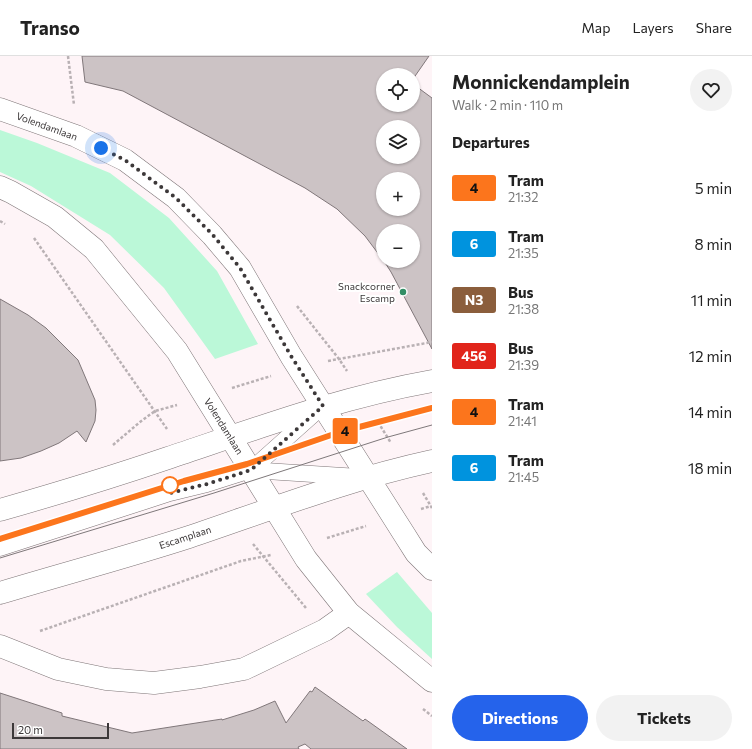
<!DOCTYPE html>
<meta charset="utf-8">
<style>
:root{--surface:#fff;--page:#f2f2f2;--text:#222;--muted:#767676;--line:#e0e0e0;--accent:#2563eb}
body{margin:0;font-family:Commissioner,sans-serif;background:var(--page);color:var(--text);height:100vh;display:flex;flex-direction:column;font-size:15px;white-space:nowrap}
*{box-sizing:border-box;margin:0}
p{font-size:13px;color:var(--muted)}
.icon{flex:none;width:22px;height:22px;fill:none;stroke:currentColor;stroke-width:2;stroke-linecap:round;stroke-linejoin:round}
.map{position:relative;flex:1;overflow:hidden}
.details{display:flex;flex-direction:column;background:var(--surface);width:320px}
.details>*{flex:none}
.badge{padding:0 8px;border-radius:3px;font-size:14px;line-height:26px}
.controls{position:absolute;left:376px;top:12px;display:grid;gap:8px}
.controls a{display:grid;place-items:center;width:44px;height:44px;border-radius:50%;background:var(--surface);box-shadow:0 1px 3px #0004;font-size:20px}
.scale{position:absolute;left:12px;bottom:10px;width:97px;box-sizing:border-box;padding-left:4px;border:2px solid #3c3839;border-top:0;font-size:11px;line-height:14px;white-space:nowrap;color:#3c3839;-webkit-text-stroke:3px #fff;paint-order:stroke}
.you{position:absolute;width:20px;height:20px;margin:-10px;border:3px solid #fff;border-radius:50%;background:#1a73e8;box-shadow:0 0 0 6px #1a73e833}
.map>.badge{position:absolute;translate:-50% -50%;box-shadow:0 0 0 2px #fff}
h2{padding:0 20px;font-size:15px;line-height:36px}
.round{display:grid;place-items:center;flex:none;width:42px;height:42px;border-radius:21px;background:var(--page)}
.head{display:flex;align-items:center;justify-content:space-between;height:68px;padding:0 20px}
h1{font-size:19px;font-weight:700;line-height:30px}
.action{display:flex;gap:8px;margin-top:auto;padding:8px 20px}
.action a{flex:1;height:46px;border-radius:24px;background:var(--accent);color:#fff;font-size:16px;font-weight:700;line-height:46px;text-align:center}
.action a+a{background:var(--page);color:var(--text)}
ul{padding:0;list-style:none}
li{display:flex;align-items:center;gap:12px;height:56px;padding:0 20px}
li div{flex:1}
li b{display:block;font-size:15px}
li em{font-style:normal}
li .badge{min-width:44px;font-weight:700;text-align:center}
header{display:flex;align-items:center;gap:24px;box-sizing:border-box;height:56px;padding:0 20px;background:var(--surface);border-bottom:1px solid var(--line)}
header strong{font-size:19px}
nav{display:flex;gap:22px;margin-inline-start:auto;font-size:14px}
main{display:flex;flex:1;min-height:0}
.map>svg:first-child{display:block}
.green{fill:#bbf8d8}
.building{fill:#ccc3c5;stroke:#80777a;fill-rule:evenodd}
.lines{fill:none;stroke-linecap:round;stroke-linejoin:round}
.lane-casing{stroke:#7e7577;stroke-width:17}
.street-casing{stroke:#7e7577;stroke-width:23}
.secondary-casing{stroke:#7e7577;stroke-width:23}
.path{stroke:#b9b1b4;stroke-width:2.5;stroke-dasharray:3 2;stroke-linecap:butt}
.lane{stroke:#fff;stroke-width:16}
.street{stroke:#fff;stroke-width:22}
.secondary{stroke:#fff;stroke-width:22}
.tram{stroke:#7e787a;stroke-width:1}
.line-casing{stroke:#fff;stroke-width:9}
.line{stroke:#fc751c;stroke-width:6}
.walk{stroke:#3c3839;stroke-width:4;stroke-dasharray:0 7.2}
.poi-dot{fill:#318e65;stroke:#fff;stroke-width:1.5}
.stop-dot{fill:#fff;stroke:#fc751c;stroke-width:2}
.labels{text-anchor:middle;stroke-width:4;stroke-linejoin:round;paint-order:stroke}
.street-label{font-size:10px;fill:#3c3839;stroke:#fff}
.poi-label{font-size:10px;fill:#3c3839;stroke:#fff;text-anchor:end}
</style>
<header>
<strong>Transo</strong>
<nav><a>Map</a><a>Layers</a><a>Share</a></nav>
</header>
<main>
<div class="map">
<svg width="432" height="693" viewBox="0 0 432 693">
<rect width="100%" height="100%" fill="#fef4f7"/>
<g class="green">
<path d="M0,74L37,87L110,117L169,162L217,215L258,288L215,303L164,232L110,179L31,130L0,116Z"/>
<path d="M397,516L432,557V603L397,571L366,538Z"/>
</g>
<g class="building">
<path d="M82,0H429L413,23V19H383V49H413V28L432,42V293L391,216L384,205H413V175H383V204L365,180L337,153L305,132L123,35L85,26ZM383,71H413V101H383ZM383,123H413V153H383Z"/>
<path d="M0,243L28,259L46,272L78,304L95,344L96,354L95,365L86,386L77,375L59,387L41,395L21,402L0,405Z"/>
<path d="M315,631L363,665L365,663L407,693H311L305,688L298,691L299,693H0V637L62,657V660L132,677L222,663V664L254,654L275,645L286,667L310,635L312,636Z"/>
</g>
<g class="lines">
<g class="lane-casing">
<g id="lane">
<path d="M251,414L317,355"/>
<path d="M0,492L170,437L207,428L251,414L359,421"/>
</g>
</g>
<g class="street-casing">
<path id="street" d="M0,590L58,613L106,623L154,627L200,621L244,613L325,574L349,557"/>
</g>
<g class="secondary-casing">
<g id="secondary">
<path d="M0,53L76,80L125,104L176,142L212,179L240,212L291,300L404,478L416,497L432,513"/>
<path d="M0,131L11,136L55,161L94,193L177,295L306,503L349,557L432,625"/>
<path d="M0,454C56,438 112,421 168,402C255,373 341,341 432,325"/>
<path d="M0,537C63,518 127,501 189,481C269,454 349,423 432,405"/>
</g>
</g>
<g class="path">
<path d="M68,0L74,49"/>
<path d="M0,165L5,168"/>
<path d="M34,182L167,373"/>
<path d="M297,250L339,303L347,315"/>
<path d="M328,305L432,286"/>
<path d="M232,332L271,320"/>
<path d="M378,366L391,387"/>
<path d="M113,389L140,366L155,355L177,349"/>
<path d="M423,437L432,452"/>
<path d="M421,453L431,450"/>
<path d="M327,482L366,470"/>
<path d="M253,488L306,552"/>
<path d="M40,575L241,505L271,499"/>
<path d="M423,653L432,660"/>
</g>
<use href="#lane" class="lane"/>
<use href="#street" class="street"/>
<use href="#secondary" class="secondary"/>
<g class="tram">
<path d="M0,483L184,425L247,408L340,377L432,352"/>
<path d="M0,502L214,437L388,381L432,369"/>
</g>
</g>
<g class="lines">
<g class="line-casing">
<path id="line" d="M0,483L184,425L247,408L340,376L432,352"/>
</g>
<use href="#line" class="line"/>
<path class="walk" d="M101,92L125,104L176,142L212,178L240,212L291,300L323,350L251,414L207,428L170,437V429"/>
</g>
<circle class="poi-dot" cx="403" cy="236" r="4"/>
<circle class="stop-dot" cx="170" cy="429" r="8"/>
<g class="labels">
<g class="street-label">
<text transform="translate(47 70) rotate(20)" y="4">Volendamlaan</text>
<text transform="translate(224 370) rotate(58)" y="4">Volendamlaan</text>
<text transform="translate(185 481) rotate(-18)" y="4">Escamplaan</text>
</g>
<g class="poi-label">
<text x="395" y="234">Snackcorner<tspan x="395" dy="12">Escamp</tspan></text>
</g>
</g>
</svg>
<div class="controls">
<a><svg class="icon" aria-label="locate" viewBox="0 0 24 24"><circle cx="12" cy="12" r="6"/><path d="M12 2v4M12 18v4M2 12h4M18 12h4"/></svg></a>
<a><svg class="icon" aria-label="layers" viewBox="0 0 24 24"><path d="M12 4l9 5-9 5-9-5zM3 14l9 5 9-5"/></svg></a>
<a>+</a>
<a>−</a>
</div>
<div class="scale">20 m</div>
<div class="you" style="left:101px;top:92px"></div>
<b class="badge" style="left:345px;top:375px;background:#fc751c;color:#111">4</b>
</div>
<section class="details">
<div class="head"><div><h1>Monnickendamplein</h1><p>Walk · 2 min · 110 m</p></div><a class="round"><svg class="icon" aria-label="heart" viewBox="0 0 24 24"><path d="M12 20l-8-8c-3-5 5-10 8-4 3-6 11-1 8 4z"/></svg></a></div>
<h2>Departures</h2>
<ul>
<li><span class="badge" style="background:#fc751c;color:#111">4</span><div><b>Tram</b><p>21:32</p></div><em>5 min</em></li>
<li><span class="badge" style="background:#0093de;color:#fff">6</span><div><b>Tram</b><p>21:35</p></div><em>8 min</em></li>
<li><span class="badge" style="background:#8b5e3c;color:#fff">N3</span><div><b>Bus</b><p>21:38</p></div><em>11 min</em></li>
<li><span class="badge" style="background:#e1251b;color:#fff">456</span><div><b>Bus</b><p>21:39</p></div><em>12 min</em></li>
<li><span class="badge" style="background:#fc751c;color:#111">4</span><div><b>Tram</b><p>21:41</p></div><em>14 min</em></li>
<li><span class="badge" style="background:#0093de;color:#fff">6</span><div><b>Tram</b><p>21:45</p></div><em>18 min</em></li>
</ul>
<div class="action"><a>Directions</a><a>Tickets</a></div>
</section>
</main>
